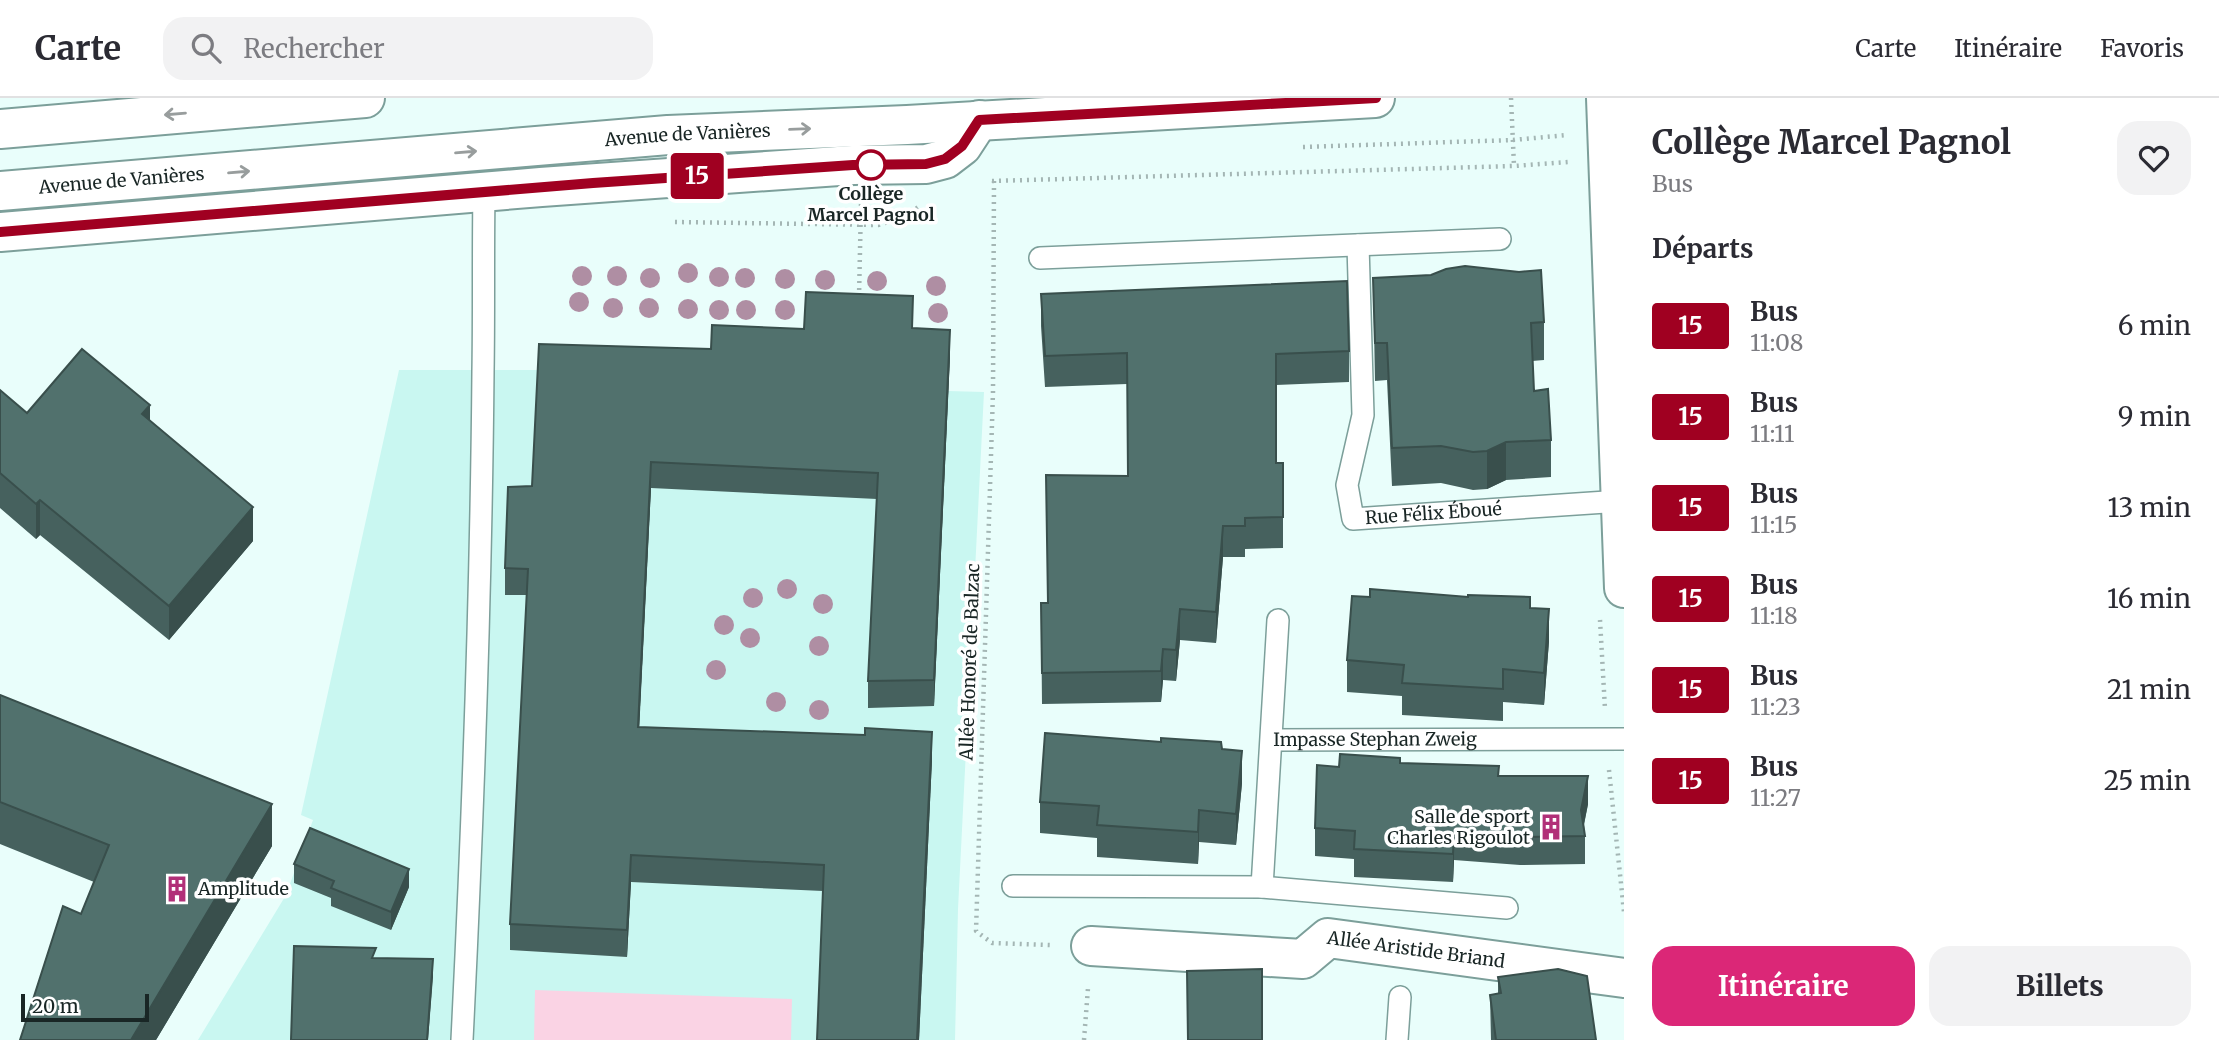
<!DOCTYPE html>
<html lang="fr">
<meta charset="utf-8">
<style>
:root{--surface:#fff;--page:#f2f2f3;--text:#2b2b33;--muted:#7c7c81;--line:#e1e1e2;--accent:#db2777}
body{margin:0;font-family:Merriweather,serif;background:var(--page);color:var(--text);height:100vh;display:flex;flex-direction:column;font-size:26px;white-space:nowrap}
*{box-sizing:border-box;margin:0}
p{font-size:23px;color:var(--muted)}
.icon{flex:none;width:38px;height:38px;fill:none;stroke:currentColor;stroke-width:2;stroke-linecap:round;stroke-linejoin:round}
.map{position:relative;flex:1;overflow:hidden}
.sheet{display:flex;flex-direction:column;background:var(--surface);width:595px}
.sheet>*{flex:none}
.badge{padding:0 14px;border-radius:5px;font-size:24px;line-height:46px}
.scale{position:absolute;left:21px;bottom:18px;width:128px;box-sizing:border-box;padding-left:7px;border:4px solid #192625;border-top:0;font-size:19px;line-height:24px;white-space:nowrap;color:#192625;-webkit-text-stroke:5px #fff;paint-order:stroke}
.map>.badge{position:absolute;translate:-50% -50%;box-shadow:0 0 0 4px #fff}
h2{padding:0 28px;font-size:26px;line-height:63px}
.round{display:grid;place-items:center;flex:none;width:74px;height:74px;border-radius:21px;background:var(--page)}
.summary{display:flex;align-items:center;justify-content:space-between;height:119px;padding:0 28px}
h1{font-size:33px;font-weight:700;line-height:52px}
.primary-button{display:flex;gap:14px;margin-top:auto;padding:14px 28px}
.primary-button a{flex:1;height:80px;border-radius:21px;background:var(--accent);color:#fff;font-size:28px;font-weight:700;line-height:80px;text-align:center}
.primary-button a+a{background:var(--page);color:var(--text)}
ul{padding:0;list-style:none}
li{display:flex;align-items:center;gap:21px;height:91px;padding:0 28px}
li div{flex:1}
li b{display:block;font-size:26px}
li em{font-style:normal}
li .badge{min-width:77px;font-weight:700;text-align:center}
header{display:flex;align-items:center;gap:42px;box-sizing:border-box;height:98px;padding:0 35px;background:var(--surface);border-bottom:2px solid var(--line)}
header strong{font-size:33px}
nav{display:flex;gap:38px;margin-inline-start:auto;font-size:24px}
.search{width:490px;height:63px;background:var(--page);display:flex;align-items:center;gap:18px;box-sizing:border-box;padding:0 24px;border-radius:21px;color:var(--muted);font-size:26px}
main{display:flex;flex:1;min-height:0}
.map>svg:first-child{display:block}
.built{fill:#c9f7f1}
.green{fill:#fad3e4}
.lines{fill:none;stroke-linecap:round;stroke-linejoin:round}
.lane-casing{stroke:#7c9f9a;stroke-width:24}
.street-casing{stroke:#7c9f9a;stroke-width:42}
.primary-casing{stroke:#7c9f9a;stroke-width:42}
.path{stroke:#a4b6b4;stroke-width:4.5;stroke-dasharray:2 5;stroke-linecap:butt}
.lane{stroke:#fff;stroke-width:21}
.street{stroke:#fff;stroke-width:38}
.primary{stroke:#fff;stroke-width:38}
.tree{fill:#af8ea3}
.wall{fill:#46615e}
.shaded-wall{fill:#394f4c}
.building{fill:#51716d;stroke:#394f4c;stroke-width:2}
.oneway{stroke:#989d9d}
.line-casing{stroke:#fff;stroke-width:16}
.line{stroke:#a00021;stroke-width:10}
.stop-dot{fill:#fff;stroke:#a00021;stroke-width:3.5}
.labels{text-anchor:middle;stroke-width:7;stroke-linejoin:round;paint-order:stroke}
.street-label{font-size:18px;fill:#192625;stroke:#fff}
.stop-label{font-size:18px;font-weight:bold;fill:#192625;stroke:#fff}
.poi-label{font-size:18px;fill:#192625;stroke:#fff;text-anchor:end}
</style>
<header>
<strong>Carte</strong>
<div class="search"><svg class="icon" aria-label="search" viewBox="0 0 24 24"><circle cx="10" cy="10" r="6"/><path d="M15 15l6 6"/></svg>Rechercher</div>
<nav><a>Carte</a><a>Itinéraire</a><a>Favoris</a></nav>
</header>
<main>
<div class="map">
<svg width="1624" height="942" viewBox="0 0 1624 942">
<rect width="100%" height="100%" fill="#e9fefb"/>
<path class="built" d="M913,224V256L948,293L984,294L958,811L955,942H198L286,797L313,722L301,717L399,272H539L655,276Z"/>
<path class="green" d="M535,892L792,901L791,942H534Z"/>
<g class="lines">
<g class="lane-casing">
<g id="lane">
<path id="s1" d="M1358,147L1363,317L1347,387L1353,421L1621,403"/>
<path d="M1040,160L1500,141"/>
<path id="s2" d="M1272,642L1624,641"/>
<path d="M1013,788L1262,789L1507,810"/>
<path d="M1262,789L1278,522"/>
<path d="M462,942C473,720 481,497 483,274C484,214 483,154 484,94"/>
<path d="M1397,942L1400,899"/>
</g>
</g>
<g class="street-casing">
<g id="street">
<path d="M1606,0L1624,490"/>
<path d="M0,134L541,89L853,67L926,66L945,61L962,48L979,22"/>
<path id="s3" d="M1091,848L1303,861L1328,840L1624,880"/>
</g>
</g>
<g class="primary-casing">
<g id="primary">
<path d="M0,31L365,0"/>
<path id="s4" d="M0,93L668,37L907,27L1375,0"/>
</g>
</g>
<g class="path">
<path d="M1511,0L1514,68"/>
<path d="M1303,49L1513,42L1567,37"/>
<path d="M992,83L1514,68L1568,64"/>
<path d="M994,83L993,294L976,833L992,845L1050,847"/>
<path d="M675,124L878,127L900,121L920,108"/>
<path d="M859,199L861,106"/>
<path d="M1600,522L1605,611"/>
<path d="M1609,672L1624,814"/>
<path d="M1084,942L1088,890"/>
</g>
<use href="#lane" class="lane"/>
<use href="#street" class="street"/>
<use href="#primary" class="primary"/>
</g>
<g class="tree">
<circle cx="688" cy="175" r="10"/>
<circle cx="582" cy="178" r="10"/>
<circle cx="617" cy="178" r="10"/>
<circle cx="719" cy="179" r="10"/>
<circle cx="650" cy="180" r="10"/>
<circle cx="745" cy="180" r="10"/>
<circle cx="785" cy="181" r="10"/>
<circle cx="825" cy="182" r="10"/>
<circle cx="877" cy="183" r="10"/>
<circle cx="936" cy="188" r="10"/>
<circle cx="579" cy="204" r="10"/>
<circle cx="613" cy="210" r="10"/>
<circle cx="649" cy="210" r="10"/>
<circle cx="688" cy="211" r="10"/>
<circle cx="719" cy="212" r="10"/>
<circle cx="746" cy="212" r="10"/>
<circle cx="785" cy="212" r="10"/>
<circle cx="938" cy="215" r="10"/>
<circle cx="787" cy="491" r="10"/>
<circle cx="753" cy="500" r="10"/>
<circle cx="823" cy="506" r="10"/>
<circle cx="724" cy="527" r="10"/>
<circle cx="750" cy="540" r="10"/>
<circle cx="819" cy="548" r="10"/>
<circle cx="716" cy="572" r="10"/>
<circle cx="776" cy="604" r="10"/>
<circle cx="819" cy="612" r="10"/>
</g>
<g class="wall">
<path d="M1373,180L1544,224V262L1532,263L1534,293L1551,342V379L1506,382L1487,391L1473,392L1441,385L1392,388L1387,282L1375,283Z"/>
<path d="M1041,196L1349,253V284L1276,287V365H1283V450L1245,451V459H1223L1216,545L1180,542L1176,583L1163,582L1161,604L1042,606L1041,505H1047L1128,378L1127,286L1045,289L1041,228Z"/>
<path d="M913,230L950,258L934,608L868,610V583L877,401L651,390L639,629L932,661L919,942H817L823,793L631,784L627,859L510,852V826L527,497H505V470L532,388L711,251Z"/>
<path d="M0,292L27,315L150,322L253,443L169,542L40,437L36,441L0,410Z"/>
<path d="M1530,510L1549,543L1544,607L1503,604V623L1402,617V598L1347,594V562Z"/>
<path d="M0,597L272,748L156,942H20L81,816L94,784L0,746Z"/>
<path d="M1222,651L1242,685L1236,747L1199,744L1198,766L1097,759V740L1040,735V704Z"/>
<path d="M1400,665L1499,678L1588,706L1584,727L1585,738V766L1520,767L1454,762L1453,784L1354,779V761L1315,758V730L1339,669Z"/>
<path d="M294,766L409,789L391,832L331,808V800L294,785Z"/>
<path d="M1498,879L1596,942H1491L1490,897L1498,896Z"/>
</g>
<g class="shaded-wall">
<path d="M950,232V258L934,608V582Z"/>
<path d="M150,307V341L142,316Z"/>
<path d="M1506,344V382L1487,391V353Z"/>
<path d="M651,364V390L638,655V629Z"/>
<path d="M40,402V437L36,441V406Z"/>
<path d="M253,409V443L169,542V508Z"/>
<path d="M1223,428V459L1216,545V514Z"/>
<path d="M1180,511V542L1176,583V552Z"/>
<path d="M1549,511V543L1544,607V575Z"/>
<path d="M1163,551V582L1161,604V573Z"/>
<path d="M932,634V661L919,942H917Z"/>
<path d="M1242,653V685L1236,747V716Z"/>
<path d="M1588,678V706L1581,740V712Z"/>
<path d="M272,706V748L156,942H131Z"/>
<path d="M1199,712V744L1198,766V734Z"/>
<path d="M1454,734V762L1453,784V756Z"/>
<path d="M631,757V784L627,859V832Z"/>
<path d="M409,771V789L391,832V814Z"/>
<path d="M433,861V879L428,942H427Z"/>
</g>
<g class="building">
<path d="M1465,168L1519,174L1541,172L1544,224L1531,225L1534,293L1548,291L1551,342L1506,344L1487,353L1473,354L1441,348L1392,350L1387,245H1375L1373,180L1431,177L1446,171Z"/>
<path d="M1347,183L1349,253L1276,256V365H1283V419L1245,420V428H1223L1216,514L1180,511L1176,552L1163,551L1161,573L1042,575L1041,505H1048L1046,377L1128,378L1127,255L1045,258L1041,196Z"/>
<path d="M806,194L913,198L912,230L950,232L934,582L868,583L878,375L651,364L638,629L865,637V630L932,634L917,942H817L824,767L631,757L627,832L510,826L528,471L505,470L508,389L532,388L539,246L711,251L712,227L804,231Z"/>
<path d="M82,251L150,307L142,316L253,409L169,508L40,402L36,406L0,375V292L27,315Z"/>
<path d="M1370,491L1468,499V497L1530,499V510L1549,511L1544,575L1503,571V591L1402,585L1404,567L1347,562L1352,498L1370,499Z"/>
<path d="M0,597L272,706L131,942H20L63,808L81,816L109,747L0,704Z"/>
<path d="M1045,635L1161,644V640L1221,644L1222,651L1242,653L1236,716L1199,712L1198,734L1097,727L1099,708L1040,704Z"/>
<path d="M1340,656L1400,660V665L1499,668L1498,678H1588L1581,712L1585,738L1520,739L1454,734L1453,756L1354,751L1355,733L1315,730L1317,667L1339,669Z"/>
<path d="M310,730L409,771L391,814L331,790L334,783L294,766Z"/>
<path d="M294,848L376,850L372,860L433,861L427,942H291Z"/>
<path d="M1262,871V942H1188L1187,873Z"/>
<path d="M1558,871L1587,878L1596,942H1496L1490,897L1501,895L1498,879Z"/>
</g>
<defs><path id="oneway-shaft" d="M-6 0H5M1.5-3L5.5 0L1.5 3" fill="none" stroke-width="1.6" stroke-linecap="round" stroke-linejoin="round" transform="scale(1.75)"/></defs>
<g class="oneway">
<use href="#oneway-shaft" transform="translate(175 16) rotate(175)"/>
<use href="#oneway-shaft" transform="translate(800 31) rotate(-2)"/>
<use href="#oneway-shaft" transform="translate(466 54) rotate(-5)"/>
<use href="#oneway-shaft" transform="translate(239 74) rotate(-5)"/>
</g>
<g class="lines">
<g class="line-casing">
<path id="line" d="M0,134L593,85L853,67L926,66L945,61L962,48L979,22L1376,0"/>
</g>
<use href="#line" class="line"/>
</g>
<defs>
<g id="building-bare" transform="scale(2.1)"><path d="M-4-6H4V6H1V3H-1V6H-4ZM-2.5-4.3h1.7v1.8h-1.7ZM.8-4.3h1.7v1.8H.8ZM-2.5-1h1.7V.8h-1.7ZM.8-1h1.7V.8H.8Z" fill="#b12f78" stroke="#fff" stroke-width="2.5" paint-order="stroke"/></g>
</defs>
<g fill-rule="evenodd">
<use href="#building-bare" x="1551" y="729"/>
<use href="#building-bare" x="177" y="791"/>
</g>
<circle class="stop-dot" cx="871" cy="67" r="14"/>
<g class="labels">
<g class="street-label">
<text dy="6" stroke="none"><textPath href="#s4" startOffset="690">Avenue de Vanières</textPath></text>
<text dy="6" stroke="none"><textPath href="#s4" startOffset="122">Avenue de Vanières</textPath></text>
<text dy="6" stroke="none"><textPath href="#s1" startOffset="357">Rue Félix Éboué</textPath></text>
<text transform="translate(970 564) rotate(-88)" y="6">Allée Honoré de Balzac</text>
<text dy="6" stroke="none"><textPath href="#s2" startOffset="103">Impasse Stephan Zweig</textPath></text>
<text dy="6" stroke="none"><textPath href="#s3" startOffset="334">Allée Aristide Briand</textPath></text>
</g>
<g class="stop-label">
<text x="871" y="102">Collège<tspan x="871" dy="21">Marcel Pagnol</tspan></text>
</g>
<g class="poi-label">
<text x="1530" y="725">Salle de sport<tspan x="1530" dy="21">Charles Rigoulot</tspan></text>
<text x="198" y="797" text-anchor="start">Amplitude</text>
</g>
</g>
</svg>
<div class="scale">20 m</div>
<b class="badge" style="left:697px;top:78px;background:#a00021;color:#fff">15</b>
</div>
<section class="sheet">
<div class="summary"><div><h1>Collège Marcel Pagnol</h1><p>Bus</p></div><a class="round"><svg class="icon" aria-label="heart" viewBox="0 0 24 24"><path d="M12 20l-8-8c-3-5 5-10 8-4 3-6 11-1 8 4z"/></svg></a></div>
<h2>Départs</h2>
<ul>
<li><span class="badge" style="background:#a00021;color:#fff">15</span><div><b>Bus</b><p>11:08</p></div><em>6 min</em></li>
<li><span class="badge" style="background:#a00021;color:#fff">15</span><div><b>Bus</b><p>11:11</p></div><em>9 min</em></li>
<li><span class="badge" style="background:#a00021;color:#fff">15</span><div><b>Bus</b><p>11:15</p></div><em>13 min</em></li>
<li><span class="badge" style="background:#a00021;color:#fff">15</span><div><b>Bus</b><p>11:18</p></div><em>16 min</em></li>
<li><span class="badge" style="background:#a00021;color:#fff">15</span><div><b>Bus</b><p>11:23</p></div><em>21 min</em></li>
<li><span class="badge" style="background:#a00021;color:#fff">15</span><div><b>Bus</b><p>11:27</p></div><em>25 min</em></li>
</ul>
<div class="primary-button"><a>Itinéraire</a><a>Billets</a></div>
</section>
</main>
